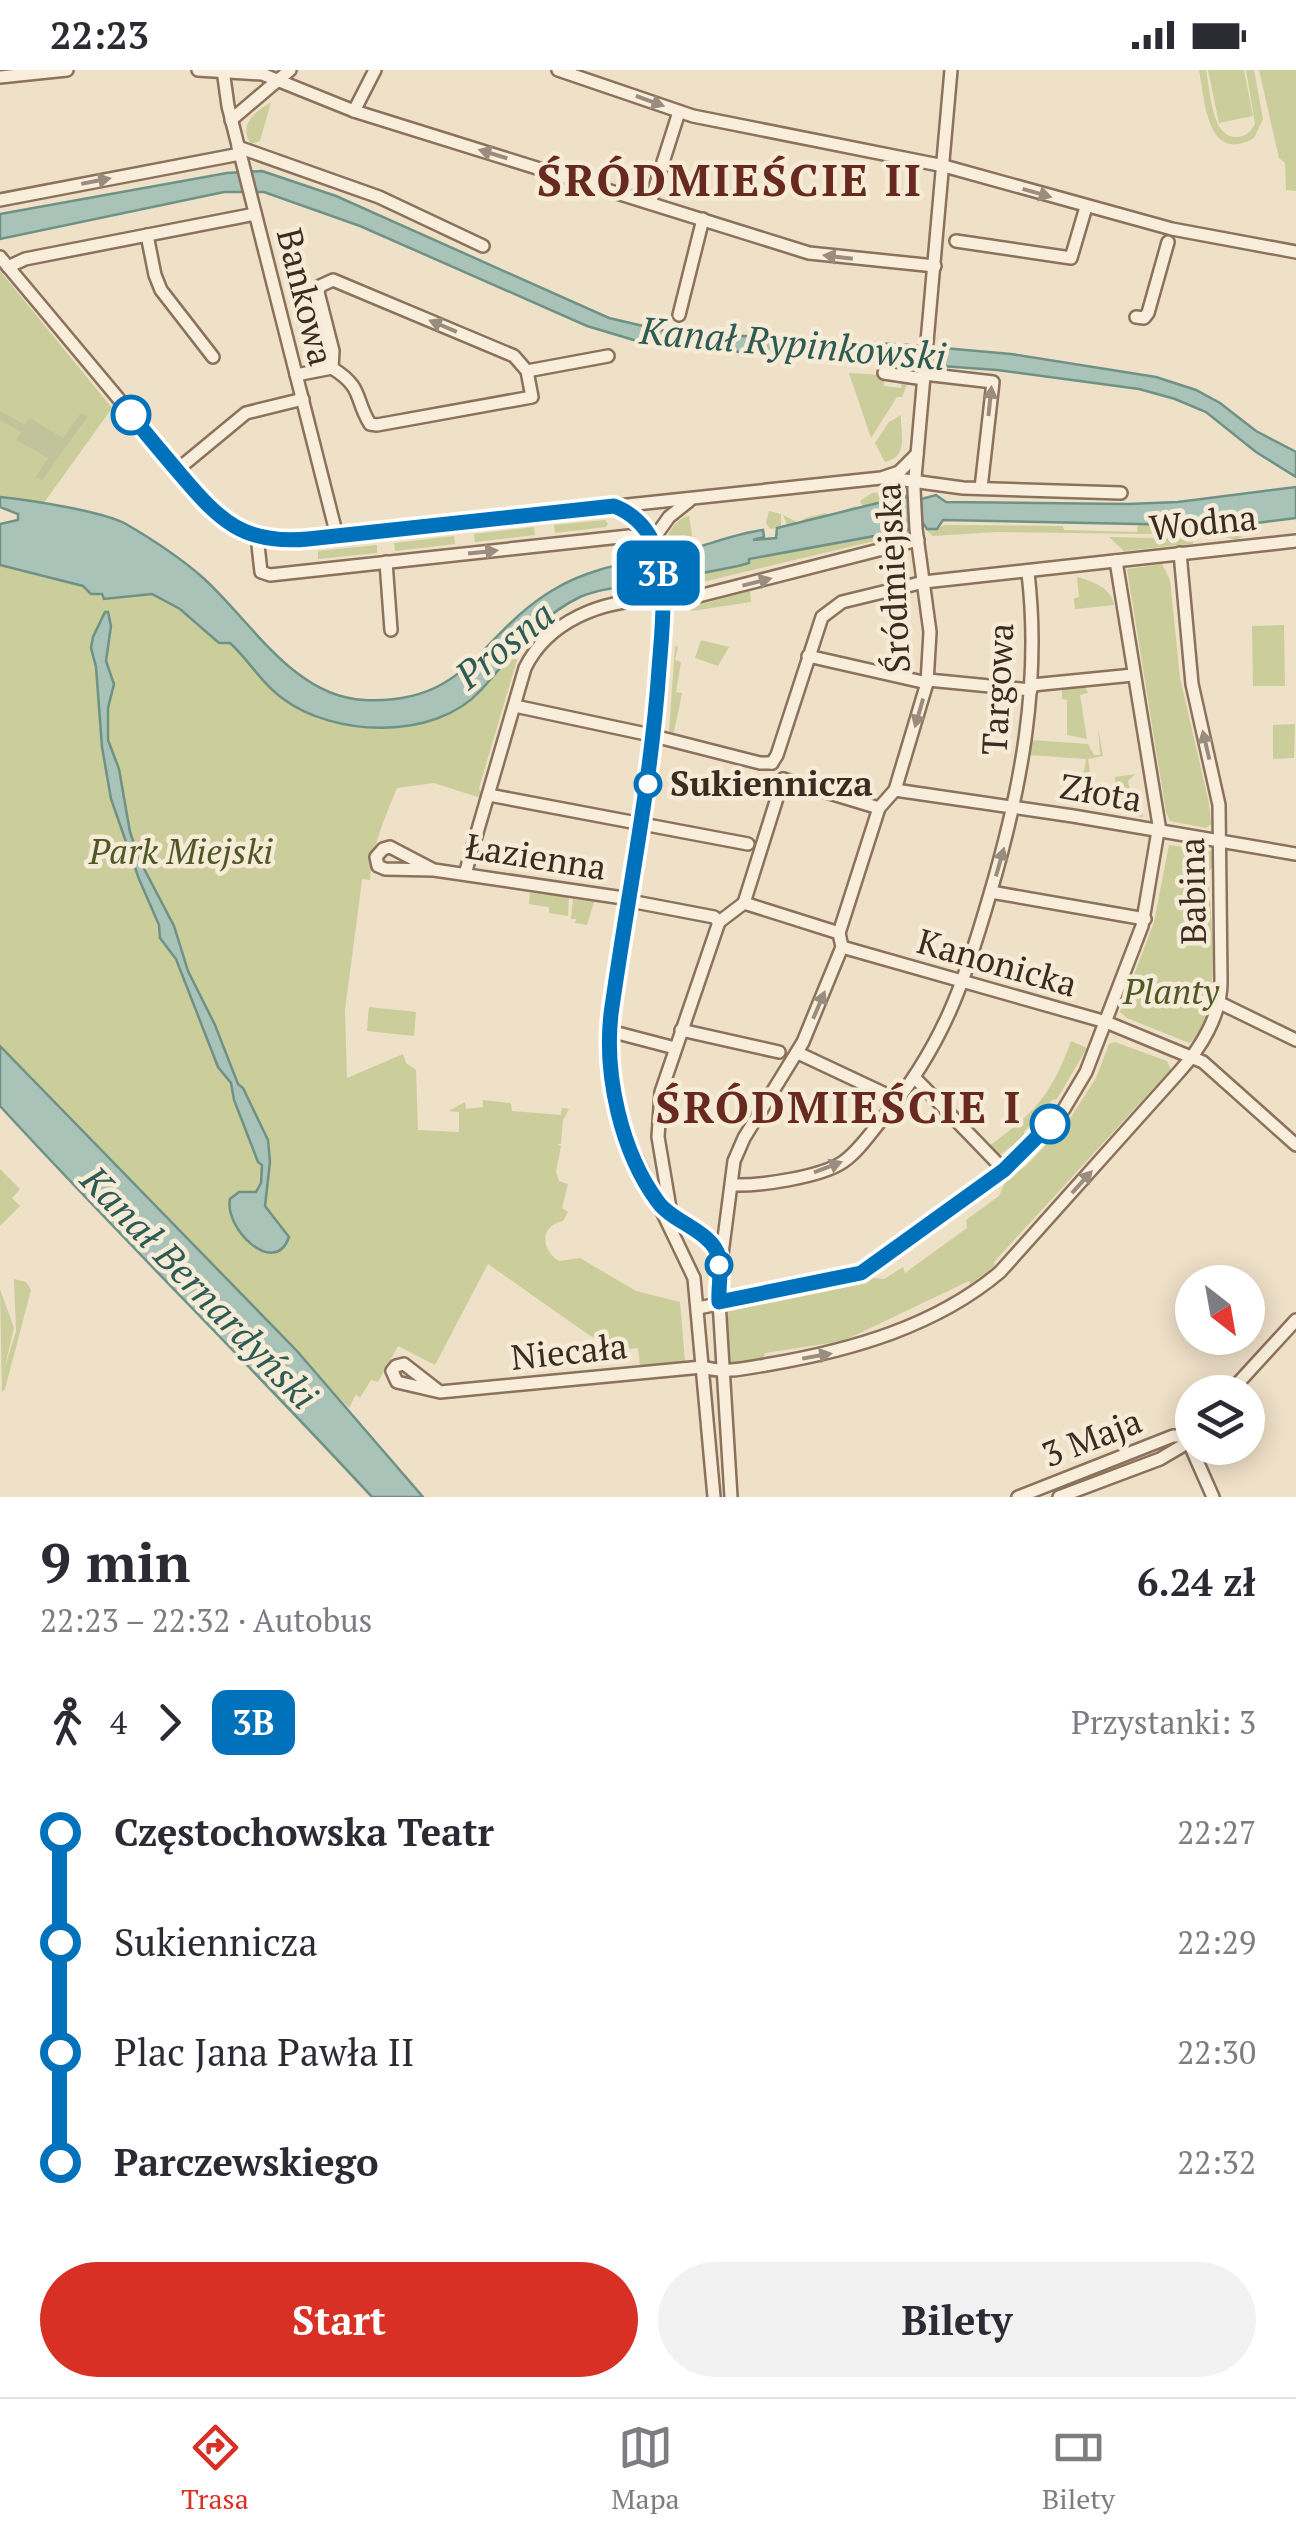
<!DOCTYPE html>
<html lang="pl">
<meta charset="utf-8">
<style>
:root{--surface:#fff;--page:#f2f2f3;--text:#2b2b33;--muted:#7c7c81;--line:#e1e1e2;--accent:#d93025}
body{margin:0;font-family:"PT Serif",serif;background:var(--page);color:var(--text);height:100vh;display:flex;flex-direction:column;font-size:38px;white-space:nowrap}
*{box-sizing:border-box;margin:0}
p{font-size:32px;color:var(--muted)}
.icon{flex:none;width:55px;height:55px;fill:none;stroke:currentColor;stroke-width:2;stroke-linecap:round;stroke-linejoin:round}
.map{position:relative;height:1427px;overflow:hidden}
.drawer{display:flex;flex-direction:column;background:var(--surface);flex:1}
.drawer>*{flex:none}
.badge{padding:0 20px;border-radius:15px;font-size:35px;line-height:65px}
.needle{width:65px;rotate:149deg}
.buttons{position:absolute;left:1175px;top:1195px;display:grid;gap:20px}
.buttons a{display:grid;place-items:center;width:90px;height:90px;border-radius:50%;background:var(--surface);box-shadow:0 5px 25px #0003;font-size:50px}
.map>.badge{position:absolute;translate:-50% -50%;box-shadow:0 0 0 5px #fff}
.legs{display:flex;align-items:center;gap:15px;height:110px;padding:0 40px;font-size:32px}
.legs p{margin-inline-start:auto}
.summary{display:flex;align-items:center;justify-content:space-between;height:170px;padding:0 40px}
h1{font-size:55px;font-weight:700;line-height:75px}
.primary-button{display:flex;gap:20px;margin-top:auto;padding:20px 40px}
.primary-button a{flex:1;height:115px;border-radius:60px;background:var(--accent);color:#fff;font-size:40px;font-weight:700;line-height:115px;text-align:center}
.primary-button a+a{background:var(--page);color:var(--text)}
ul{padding:0 40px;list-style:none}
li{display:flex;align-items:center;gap:35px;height:110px;font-size:38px}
li i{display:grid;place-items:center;width:15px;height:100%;margin:0 12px;background:currentColor}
li i::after{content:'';width:25px;height:25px;margin:-12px;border:8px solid;border-radius:50%;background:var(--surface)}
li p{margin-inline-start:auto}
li:first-child i{background:linear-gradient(#0000 50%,currentColor 0)}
li:last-child i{background:linear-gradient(currentColor 50%,#0000 0)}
.status{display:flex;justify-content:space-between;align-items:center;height:70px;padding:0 50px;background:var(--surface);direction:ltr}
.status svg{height:28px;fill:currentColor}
.tabs{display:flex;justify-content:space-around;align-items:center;height:140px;border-top:2px solid var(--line);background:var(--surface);font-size:28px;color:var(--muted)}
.tabs a{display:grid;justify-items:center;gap:5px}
.tabs .selected{color:var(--accent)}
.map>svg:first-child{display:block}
.green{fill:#cbcd9b}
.cemetery{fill:#c1c39a}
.water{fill:#a9c3b9;stroke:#6f9286;stroke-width:2.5}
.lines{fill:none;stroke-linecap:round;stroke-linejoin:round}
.minor-casing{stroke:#8b725c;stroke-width:16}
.minor{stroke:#f9eedb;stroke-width:11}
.oneway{fill:#9a8c7e}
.line-1-casing{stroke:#fff;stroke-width:22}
.line-1{stroke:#0072bc;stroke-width:15}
.stop-1-dot{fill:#fff;stroke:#0072bc;stroke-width:5}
.labels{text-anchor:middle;stroke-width:9;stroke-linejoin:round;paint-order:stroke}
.street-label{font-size:35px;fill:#3b2b20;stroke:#f6ebd7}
.stop-label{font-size:35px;font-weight:bold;fill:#3b2b20;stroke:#f6ebd7;text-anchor:start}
.park-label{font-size:35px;font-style:italic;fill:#4f5827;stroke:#f6ebd7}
.water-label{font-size:38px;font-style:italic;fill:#2f5b55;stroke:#f6ebd7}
.district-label{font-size:45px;font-weight:bold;letter-spacing:2.5px;fill:#68291f;stroke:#f6ebd7}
</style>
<div class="status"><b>22:23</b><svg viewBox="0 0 49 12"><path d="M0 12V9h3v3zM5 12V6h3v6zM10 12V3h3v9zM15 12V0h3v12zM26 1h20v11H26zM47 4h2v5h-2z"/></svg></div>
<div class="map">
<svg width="1296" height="1427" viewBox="0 0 1296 1427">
<rect width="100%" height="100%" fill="#efe0c8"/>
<g class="green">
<path d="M1199,0H1206C1210,18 1211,66 1235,67C1245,68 1250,62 1255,54L1246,0H1254L1263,49L1254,68C1207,95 1205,30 1199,0Z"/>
<path d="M1208,0H1244L1253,46L1219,53Z"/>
<path d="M1259,0H1296V121L1286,120L1285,93L1279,88Z"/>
<path d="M271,32L260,71L251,74C238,54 255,42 271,32Z"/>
<path d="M234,140L230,143L25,183L27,181Z"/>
<path d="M0,201L112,338L43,434L0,427Z"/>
<path d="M849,303L884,305V316L901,318L902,311L908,312L902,327H897L871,368Z"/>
<path d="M901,345C900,363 910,386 885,392L875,373L889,352Z"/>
<path d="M891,421L892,427L906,426L777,458L770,459L766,453L769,441L781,444V456L787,455L783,445L799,453L805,448L826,443L828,446L855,436L856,439L863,437L860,431L872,423Z"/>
<path d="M689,446L693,470L666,477C665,465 676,448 689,446Z"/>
<path d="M605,450L608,454L606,457L555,463L554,455Z"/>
<path d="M1138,453L1234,456L1242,460L1237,461L1243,463L1238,466L1243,467L1236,470L1217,465L997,462L933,466L925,459L939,458L944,455L1063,456L1064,460L1137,462Z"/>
<path d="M534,457L535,465L475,472L474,464Z"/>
<path d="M909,460L908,463L677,518L668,514L650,517V520L641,519L645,516L641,514L747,493L749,496V490Z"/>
<path d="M454,466L455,474L395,481L394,473Z"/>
<path d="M1109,467L1193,469V474L1124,481Z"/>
<path d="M377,475V483L318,489V481Z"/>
<path d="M1162,494L1170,510L1180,608L1209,733L1211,754L1206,758L1170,751L1166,742L1127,499Z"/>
<path d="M0,495C27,503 86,511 104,529L152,524L180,539L218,572L229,573L245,586L260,607L293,636L319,649L349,655L396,657L447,644L479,622L511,584L517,590L479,718L484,729L434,713L397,718C384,750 372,776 370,810L362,809L361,818L345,940L347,1008L403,984L406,993L416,1000L418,1060L459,1062V1042L449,1041L465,1032L466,1039L483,1037V1030L511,1033L512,1041L561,1045L562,1038L569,1039L563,1050L561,1074H557L561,1076L556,1102L559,1111L568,1114L562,1138L568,1142L563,1151C539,1156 541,1180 559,1191L580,1188L636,1221L680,1232L685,1291L640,1296L638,1278L617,1280L589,1265L488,1194L435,1295L398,1276L378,1312L371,1310L360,1328L356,1324L349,1338L0,976Z"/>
<path d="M1077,507C1092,511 1112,518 1114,535L1075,539L1074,528L1079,527Z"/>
<path d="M750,521L751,532L691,541V537Z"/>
<path d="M1284,555L1285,616H1253L1252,556Z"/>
<path d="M701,570L729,577L718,596L695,588Z"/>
<path d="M675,576L678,577L675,590L681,592L676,622L682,623L674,662H669Z"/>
<path d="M1085,617L1088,623L1080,625L1087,669L1067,665V630L1062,629V619Z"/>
<path d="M1295,654L1294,688L1273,689V655Z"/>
<path d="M1098,658L1103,686L1088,689L1092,715L1085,720L1087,735L1102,732L1106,734V737L1078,736L1086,689L1029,685L1031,670L1088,674L1094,685H1100Z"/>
<path d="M1135,704L1128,711L1134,739L1141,732L1143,747L1138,746L1135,741L1129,745L1116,739L1115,707Z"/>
<path d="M1169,775L1212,781V797L1209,802C1209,841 1225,951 1189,973L1127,948L1120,942L1154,852Z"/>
<path d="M530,823L569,827L568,846L549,843V837L529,834Z"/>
<path d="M573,829L594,832L587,855L575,853L576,849H571Z"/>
<path d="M369,937L416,942L414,966L367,961Z"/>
<path d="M1071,971L1087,978L1057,1029L1052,1030L1024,1062V1067L998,1086L989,1076C1035,1043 1052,1024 1071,971Z"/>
<path d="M1115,972L1167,991L1171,999L994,1192L995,1196L970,1214L969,1211L843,1271L765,1283L763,1290L733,1295L727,1290L728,1237L857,1214L864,1207L884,1209L903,1197L905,1203L967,1158L966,1150L999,1126L1006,1110L1027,1095L1071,1047L1096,1008L1109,974Z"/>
<path d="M0,1099L20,1119L12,1128L20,1136L0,1156Z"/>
<path d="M14,1209L26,1212L31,1220L5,1319L2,1322L0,1219L14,1258L4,1300L16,1261Z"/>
</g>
<path class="cemetery" d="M0,341L25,355L30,348L63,368L81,343L87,347L42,410L36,407L48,388L16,370L21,362L0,350Z"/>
<g class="water">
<path d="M262,101L336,126L609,248L669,262L910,275L1011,284L1156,307L1196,320L1220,333L1256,361L1296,382V407L1256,382L1206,342L1175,329L1139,319L997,300L672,277L637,271L587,256L360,156L264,122H224L0,169V144L227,103Z"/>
<path d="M1296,417V448L1234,456L943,450L937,459H927L923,453L911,454L907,460L749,489V493L738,496C708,502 678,508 647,513C625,517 601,518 580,527C536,548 512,586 481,620C435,671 333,667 282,628C261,613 249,590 230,573H219L180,539L152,524L104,529L102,524H91L83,516L0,495V454L18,450V444L0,437V427C29,430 102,441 126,454C150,468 179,487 201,506C250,549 293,627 364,630C469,635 479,564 553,520C594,495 638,492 683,481C712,474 733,464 763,460L764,467L753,470L776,468L777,458L906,426L910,432L936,425L946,432L1128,434L1178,432Z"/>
<path d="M105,542H108L111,556L106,591L114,614L108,638V670L119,699L130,762L140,791L174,856L188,901L215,955L238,1014L243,1018L268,1070L270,1092L265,1136L289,1167C275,1208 224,1159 230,1129L239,1122H256L261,1113L262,1095L258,1092L234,1030L231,1013L218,997L176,889L160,868L159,855L139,809L111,729L102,677L96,597L91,578L93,567Z"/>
<path d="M0,976L297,1281L423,1427H372C250,1295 122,1169 0,1036Z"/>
</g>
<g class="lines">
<g class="minor-casing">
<g id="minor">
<path d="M198,0L262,4L354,41L809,183L935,196"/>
<path d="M223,0L228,36L337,466"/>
<path d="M558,0L693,46L944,96L1172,159L1296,182"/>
<path d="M0,7L67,0"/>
<path d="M354,41L375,0"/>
<path d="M231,50L290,0"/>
<path d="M238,77L379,127L483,176"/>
<path d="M0,130L240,84"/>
<path d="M650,133L679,42"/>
<path d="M147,165L155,205L161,220L213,287"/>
<path d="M956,171L1071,188L1086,137"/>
<path d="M0,187L215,444C242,466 273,472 307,469L881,408L899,402L917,384"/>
<path d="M8,197L25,189L255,144"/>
<path d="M679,245L703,149"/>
<path d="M1136,247L1144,248L1148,243L1168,172"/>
<path d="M527,301L608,286"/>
<path d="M884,303L924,309"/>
<path d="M924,304L993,312L981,418"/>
<path d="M296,305L332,298C364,318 354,328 370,354L377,355L532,327L527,301L514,286L333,210L320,216L318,222L333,281L332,298"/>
<path d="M177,400L246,343L303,329"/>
<path d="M890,408L963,418L1121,423"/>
<path d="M614,436L637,450L652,471L662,542L652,682L612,944L610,999L623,1060L694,1208L714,1427"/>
<path d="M257,466L261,502L270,505L629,466L652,471"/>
<path d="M652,471L669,447L689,431"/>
<path d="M386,492L391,560"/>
<path d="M808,586L927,613"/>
<path d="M928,610L1031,620"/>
<path d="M1032,615L1133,605"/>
<path d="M515,636L646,664L760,693H772"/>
<path d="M772,693L777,685L822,547L842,532L924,512L1296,471"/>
<path d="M783,709L879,738"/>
<path d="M895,720L1073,746L1296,784"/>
<path d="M489,725L748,774"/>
<path d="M434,800L390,777L383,779L376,787L378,796L385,799L434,800L630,829"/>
<path d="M465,804L525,598C548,551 602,530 652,530C662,529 672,531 683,530L918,470"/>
<path d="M991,822L1145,849"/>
<path d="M630,831L714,847L719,852"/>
<path d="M744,833L783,709"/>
<path d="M744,833L839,863"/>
<path d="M719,852L744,833"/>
<path d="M842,877L1106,952L1203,992L1296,1075"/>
<path d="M1220,933L1296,970"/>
<path d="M681,960L779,982"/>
<path d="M610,961L675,978"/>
<path d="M798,983L898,1030"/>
<path d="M916,1009L1004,1100"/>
<path d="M733,1115C760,1116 821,1107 843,1092C859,1081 871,1062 884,1047C943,976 965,911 990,824C1021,719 1041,613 1028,503"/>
<path d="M667,1141L707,1171L719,1187"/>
<path d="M671,1144L658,1067L661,1022L719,852"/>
<path d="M698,1238L848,1208L867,1200L1011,1095L1064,1039L1086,1002L1142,856L1159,755L1116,491"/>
<path d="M440,1322L404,1294L396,1296L392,1301L397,1312L440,1322L702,1297C726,1304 747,1298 771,1294C852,1280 936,1256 1000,1202L1179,1002C1201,978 1221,945 1221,912L1219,735L1192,614L1180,483"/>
<path d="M1230,1322L1296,1250"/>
<path d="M1186,1366L1213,1427"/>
<path d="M731,1427L718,1215L734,1091L744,1068L803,972L842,877L839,863L879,738L895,720L927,613L930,562L916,459L914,419L951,0"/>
<path d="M1018,1427L1173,1366H1186"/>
<path d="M1059,1427L1160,1389L1182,1376L1192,1360"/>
</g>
</g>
<use href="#minor" class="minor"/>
</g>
<defs><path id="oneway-solid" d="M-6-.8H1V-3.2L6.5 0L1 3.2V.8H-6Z" transform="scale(2.5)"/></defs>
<g class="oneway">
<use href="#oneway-solid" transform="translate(650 31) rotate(20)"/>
<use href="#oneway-solid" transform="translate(493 84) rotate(-163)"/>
<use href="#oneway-solid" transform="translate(96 111) rotate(-11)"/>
<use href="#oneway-solid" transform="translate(1037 123) rotate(16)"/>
<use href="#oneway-solid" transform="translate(838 187) rotate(-173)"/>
<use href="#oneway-solid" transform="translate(443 256) rotate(-157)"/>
<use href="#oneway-solid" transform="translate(990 331) rotate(-84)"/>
<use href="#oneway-solid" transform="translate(483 482) rotate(-6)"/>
<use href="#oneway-solid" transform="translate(757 512) rotate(-14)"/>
<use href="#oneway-solid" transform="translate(919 643) rotate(106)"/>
<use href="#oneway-solid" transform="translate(1206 675) rotate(-103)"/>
<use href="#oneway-solid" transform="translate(1000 792) rotate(-74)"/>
<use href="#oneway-solid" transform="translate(819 935) rotate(-67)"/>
<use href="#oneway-solid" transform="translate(828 1097) rotate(-21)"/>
<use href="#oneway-solid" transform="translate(1082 1112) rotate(-48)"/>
<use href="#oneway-solid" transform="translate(817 1286) rotate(-10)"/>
</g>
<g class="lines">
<g class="line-1-casing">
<path id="line-1" d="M131,345C147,365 164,385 181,405C220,451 244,475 308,469L614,436C630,442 645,455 652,471C669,509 662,559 659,599C651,715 627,829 611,944C604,1005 621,1082 658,1132C672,1152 712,1161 719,1187C722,1199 718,1219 719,1232L861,1203L1004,1100L1050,1054"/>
</g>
<use href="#line-1" class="line-1"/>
</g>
<g class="stop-1-dot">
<circle cx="131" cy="345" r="18"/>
<circle cx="648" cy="714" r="12"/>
<circle cx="1050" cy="1054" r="18"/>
<circle cx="719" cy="1195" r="12"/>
</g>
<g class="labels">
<g class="street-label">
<text transform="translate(305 227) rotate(76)" y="12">Bankowa</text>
<text transform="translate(1203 453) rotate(-6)" y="12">Wodna</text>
<text transform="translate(893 508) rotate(-93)" y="12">Śródmiejska</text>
<text transform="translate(998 619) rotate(-87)" y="12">Targowa</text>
<text transform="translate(1101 723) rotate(10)" y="12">Złota</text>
<text transform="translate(536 787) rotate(9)" y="12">Łazienna</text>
<text transform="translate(1193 821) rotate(-91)" y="12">Babina</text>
<text transform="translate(997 893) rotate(16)" y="12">Kanonicka</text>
<text transform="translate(569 1282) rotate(-6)" y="12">Niecała</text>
<text transform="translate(1092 1368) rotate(-21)" y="12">3 Maja</text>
</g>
<g class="stop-label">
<text x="670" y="726">Sukiennicza</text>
</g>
<g class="park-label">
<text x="181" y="794">Park Miejski</text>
<text x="1171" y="934">Planty</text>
</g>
<g class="water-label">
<text transform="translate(793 274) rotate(5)" y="13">Kanał Rypinkowski</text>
<text transform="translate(505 575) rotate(-39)" y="13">Prosna</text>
<text transform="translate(199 1218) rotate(46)" y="13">Kanał Bernardyński</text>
</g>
<g class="district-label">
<text x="730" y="126">ŚRÓDMIEŚCIE II</text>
<text x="839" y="1053">ŚRÓDMIEŚCIE I</text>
</g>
</g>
</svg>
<div class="buttons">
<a><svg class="needle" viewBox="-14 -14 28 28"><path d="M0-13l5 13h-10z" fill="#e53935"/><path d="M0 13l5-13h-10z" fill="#7c7c81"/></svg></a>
<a><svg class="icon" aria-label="layers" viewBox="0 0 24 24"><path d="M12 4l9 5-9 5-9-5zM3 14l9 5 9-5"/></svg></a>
</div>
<b class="badge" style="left:658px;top:503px;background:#0072bc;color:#fff">3B</b>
</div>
<section class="drawer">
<div class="summary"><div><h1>9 min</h1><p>22:23 – 22:32 · Autobus</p></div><b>6.24 zł</b></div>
<div class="legs"><svg class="icon" aria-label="walk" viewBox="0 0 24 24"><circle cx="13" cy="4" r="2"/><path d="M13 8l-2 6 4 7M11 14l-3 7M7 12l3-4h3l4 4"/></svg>4<svg class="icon" aria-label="forward" viewBox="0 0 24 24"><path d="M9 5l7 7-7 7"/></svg><b class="badge" style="background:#0072bc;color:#fff">3B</b><p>Przystanki: 3</p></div>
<ul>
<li><i style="color:#0072bc"></i><b>Częstochowska Teatr</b><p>22:27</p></li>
<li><i style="color:#0072bc"></i><span>Sukiennicza</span><p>22:29</p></li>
<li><i style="color:#0072bc"></i><span>Plac Jana Pawła II</span><p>22:30</p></li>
<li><i style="color:#0072bc"></i><b>Parczewskiego</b><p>22:32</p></li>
</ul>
<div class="primary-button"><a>Start</a><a>Bilety</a></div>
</section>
<nav class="tabs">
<a class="selected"><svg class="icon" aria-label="directions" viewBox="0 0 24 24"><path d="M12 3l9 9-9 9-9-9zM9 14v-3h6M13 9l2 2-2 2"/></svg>Trasa</a>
<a><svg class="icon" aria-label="map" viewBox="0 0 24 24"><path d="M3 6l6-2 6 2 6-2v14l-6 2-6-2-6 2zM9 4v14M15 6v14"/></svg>Mapa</a>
<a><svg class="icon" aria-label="tickets" viewBox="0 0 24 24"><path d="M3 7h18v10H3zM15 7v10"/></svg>Bilety</a>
</nav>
